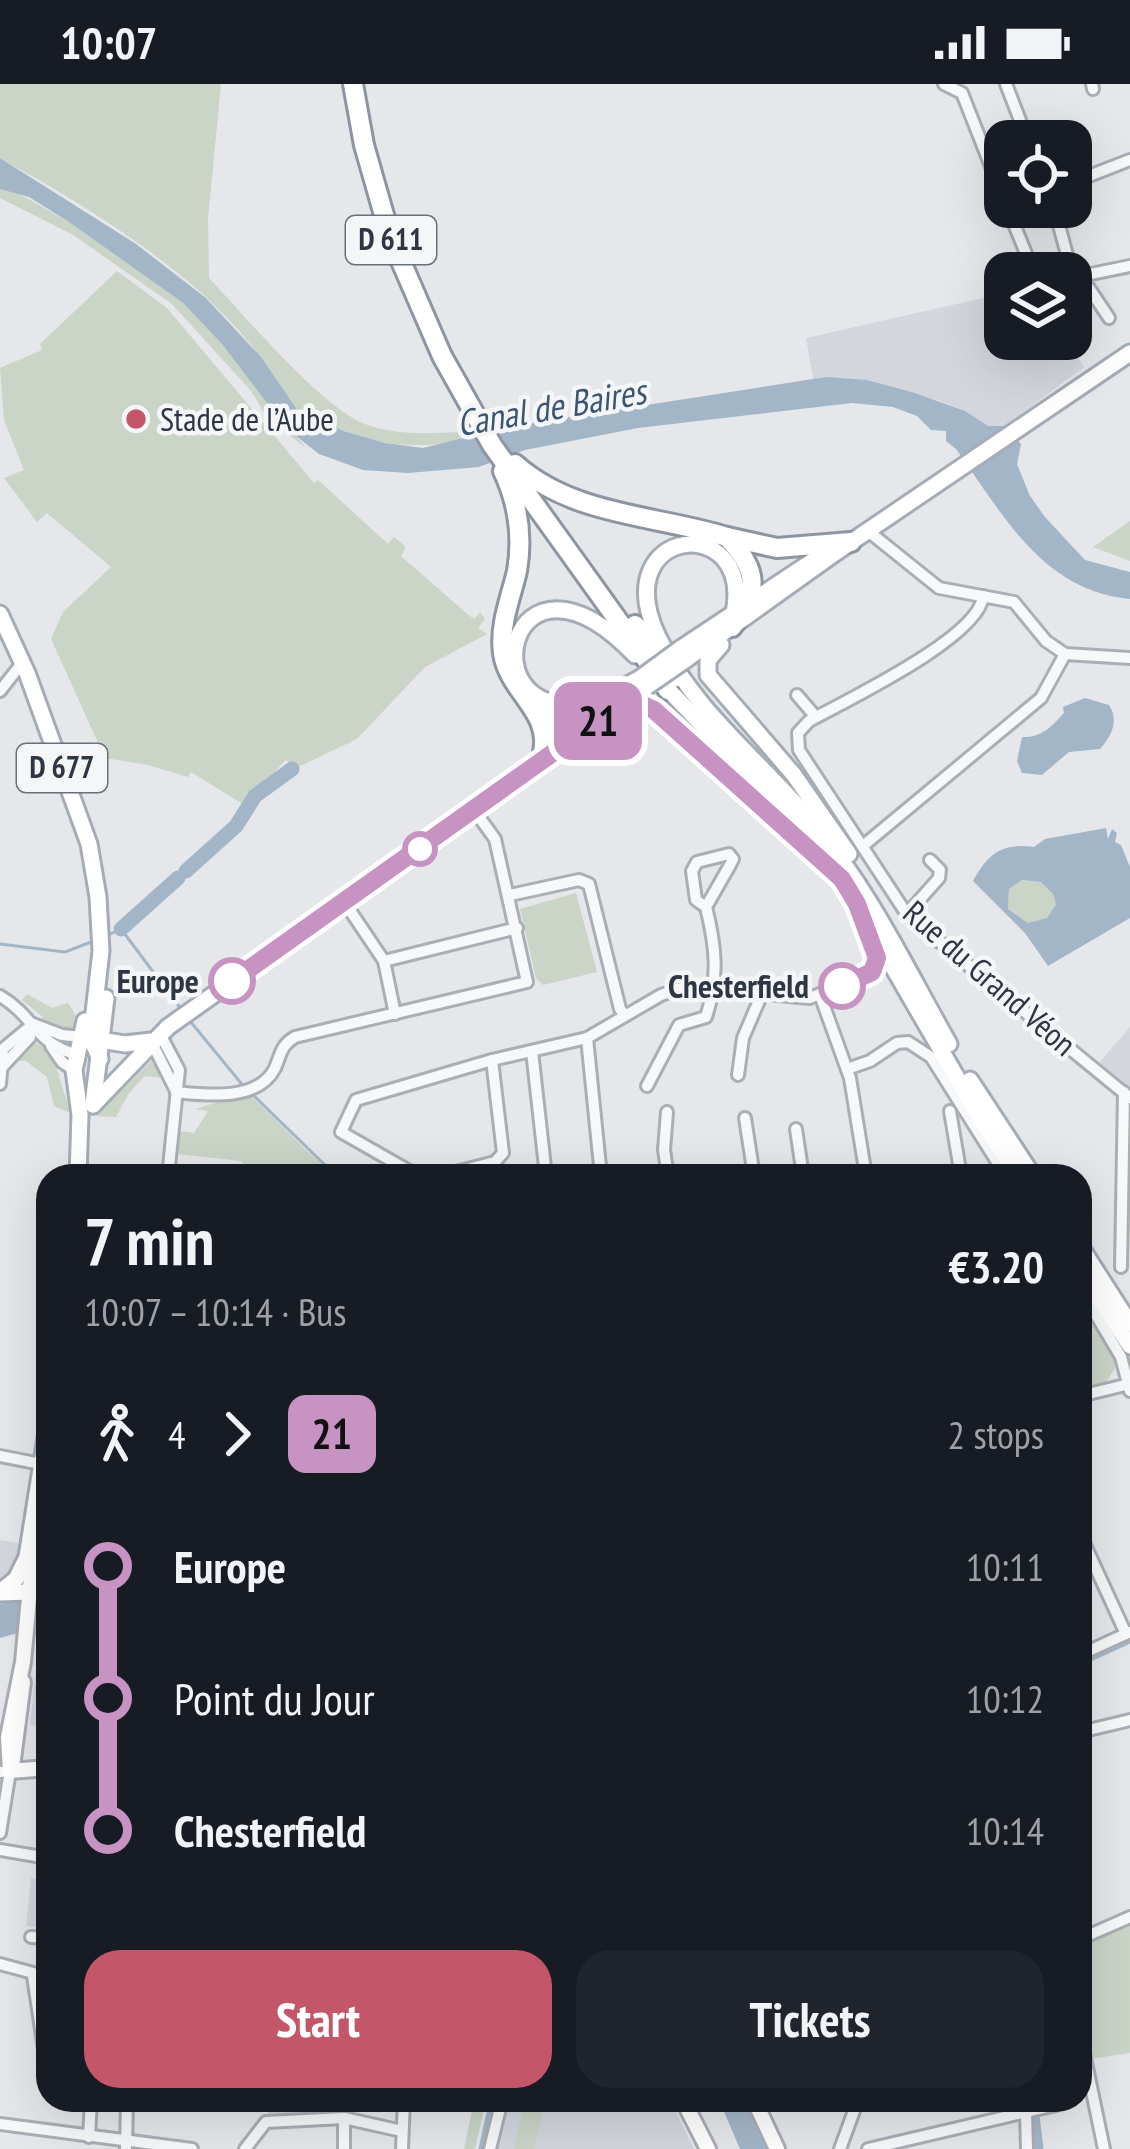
<!DOCTYPE html>
<meta charset="utf-8">
<style>
:root{--surface:#171b24;--page:#20242c;--text:#f1f3f6;--muted:#9ea1a6;--accent:#c4566a}
body{margin:0;font-family:"PT Sans Narrow",sans-serif;background:var(--page);color:var(--text);height:100vh;display:flex;flex-direction:column;font-size:45px;white-space:nowrap}
*{box-sizing:border-box;margin:0}
p{font-size:39px;color:var(--muted)}
.icon{flex:none;width:66px;height:66px;fill:none;stroke:currentColor;stroke-width:2;stroke-linecap:round;stroke-linejoin:round}
.map{position:relative;flex:1;overflow:hidden}
.details{position:absolute;left:36px;top:1080px;width:1056px;height:948px;display:flex;flex-direction:column;background:var(--surface);border-radius:36px;box-shadow:0 12px 48px #0002}
.details>*{flex:none}
.badge{padding:0 24px;border-radius:18px;font-size:42px;line-height:78px}
.fabs{position:absolute;left:984px;top:36px;display:grid;gap:24px}
.fabs a{display:grid;place-items:center;width:108px;height:108px;border-radius:24px;background:var(--surface);box-shadow:0 12px 48px #0002;font-size:60px}
.map>.badge{position:absolute;translate:-50% -50%;box-shadow:0 0 0 6px #fff}
.legs{display:flex;align-items:center;gap:18px;height:132px;padding:0 48px;font-size:39px}
.legs p{margin-inline-start:auto}
.overview{display:flex;align-items:center;justify-content:space-between;height:204px;padding:0 48px}
h1{font-size:66px;font-weight:700;line-height:90px}
.button{display:flex;gap:24px;margin-top:auto;padding:24px 48px}
.button a{flex:1;height:138px;border-radius:36px;background:var(--accent);color:#fff;font-size:48px;font-weight:700;line-height:138px;text-align:center}
.button a+a{background:var(--page);color:var(--text)}
ul{padding:0 48px;list-style:none}
li{display:flex;align-items:center;gap:42px;height:132px;font-size:45px}
li i{display:grid;place-items:center;width:18px;height:100%;margin:0 15px;background:currentColor}
li i::after{content:'';width:30px;height:30px;margin:-15px;border:9px solid;border-radius:50%;background:var(--surface)}
li p{margin-inline-start:auto}
li:first-child i{background:linear-gradient(#0000 50%,currentColor 0)}
li:last-child i{background:linear-gradient(currentColor 50%,#0000 0)}
.status{display:flex;justify-content:space-between;align-items:center;height:84px;padding:0 60px;background:var(--surface);direction:ltr}
.status svg{height:33px;fill:currentColor}
.map>svg:first-child{display:block}
.built{fill:#d3d7dd}
.green{fill:#cad4c7}
.water{fill:#a3b6c8;fill-rule:evenodd}
.lines{fill:none;stroke-linecap:round;stroke-linejoin:round}
.stream{stroke:#a3b6c8;stroke-width:3}
.canal{stroke:#a3b6c8;stroke-width:9}
.river{stroke:#a3b6c8;stroke-width:15}
.street-casing{stroke:#aaaeb5;stroke-width:16}
.secondary-casing{stroke:#aaaeb5;stroke-width:20}
.primary-casing{stroke:#a5acb6;stroke-width:21}
.highway-casing{stroke:#8d95a1;stroke-width:24}
.street{stroke:#f7f8fa;stroke-width:10}
.secondary{stroke:#fff;stroke-width:14}
.primary{stroke:#fff;stroke-width:15}
.highway{stroke:#fff;stroke-width:18}
.primary-bridge-casing{stroke:#a5acb6;stroke-width:21;stroke-linecap:butt}
.primary-bridge{stroke:#fff;stroke-width:15}
.line-1-casing{stroke:#fff;stroke-width:27}
.line-1{stroke:#c793c3;stroke-width:18}
.poi-dot{fill:#c4566a;stroke:#f4f6f8;stroke-width:4.5}
.stop-1-dot{fill:#fff;stroke:#c793c3;stroke-width:6}
.labels{text-anchor:middle;stroke-width:9;stroke-linejoin:round;paint-order:stroke}
.shield{fill:#f4f6f8;stroke:#697079;stroke-width:3}
.shield-label{font-size:30px;font-weight:bold;fill:#2d3642}
.poi-label{font-size:33px;fill:#2d3642;stroke:#f4f6f8;text-anchor:start}
.street-label{font-size:33px;fill:#2d3642;stroke:#f4f6f8}
.stop-label{font-size:33px;font-weight:bold;fill:#2d3642;stroke:#f4f6f8;text-anchor:end}
.water-label{font-size:36px;font-style:italic;fill:#3b5573;stroke:#f4f6f8}
</style>
<div class="status"><b>10:07</b><svg viewBox="0 0 49 12"><path d="M0 12V9h3v3zM5 12V6h3v6zM10 12V3h3v9zM15 12V0h3v12zM26 1h20v11H26zM47 4h2v5h-2z"/></svg></div>
<div class="map">
<svg width="1130" height="2065" viewBox="0 0 1130 2065">
<rect width="100%" height="100%" fill="#e5e7eb"/>
<g class="built">
<path d="M1005,209V255H1066L1084,283L1005,342L988,343L965,327L940,317L867,296L813,295L806,254Z"/>
<path d="M1130,943V1005L1099,979Z"/>
<path d="M0,1456L18,1459L16,1482L0,1499Z"/>
<path d="M37,1575L48,1576V1643L30,1641Z"/>
<path d="M31,1794L48,1797V1845L26,1842Z"/>
<path d="M507,2016H670L694,2065H496Z"/>
</g>
<g class="green">
<path d="M0,0H221L208,135L209,194C244,231 321,323 365,340C394,351 427,350 457,348L463,354C420,371 334,356 297,325C281,312 273,290 260,273C245,252 224,230 205,212C145,158 70,113 0,74Z"/>
<path d="M9,104L69,138L183,219L222,260L306,364L268,335L252,308L172,220L73,151L0,114V105Z"/>
<path d="M117,187L167,224L314,399L318,396L388,460L394,453L406,463L401,472L466,529L474,535L480,528L485,535L478,544L487,550L425,583L357,655L298,683L285,676L246,722L191,688L188,693L148,681L105,674L51,555L63,528L111,483L47,429L37,438L4,394L24,386L4,336L0,284L42,266L40,260Z"/>
<path d="M1130,437V477L1093,463Z"/>
<path d="M1022,796L1041,798L1053,810L1056,820L1047,834L1028,839L1008,825L1009,805Z"/>
<path d="M576,809L597,888L543,901L536,894L520,825Z"/>
<path d="M27,910L52,924L68,919L77,934L73,948L40,937L43,933L22,916Z"/>
<path d="M29,956C62,967 56,999 71,1024L68,1028L54,1022L47,993L26,977H9Z"/>
<path d="M155,973L169,995L145,992L129,1009L116,1033L96,1032Z"/>
<path d="M247,1009C279,1035 304,1069 338,1092H251L241,1077L177,1070L180,1047L194,1049L208,1027L195,1025Z"/>
<path d="M1080,1221L1085,1222L1115,1276V1284L1106,1298L1080,1305Z"/>
<path d="M45,1398L48,1486L40,1492L36,1479Z"/>
<path d="M1130,1838V1969L1089,1975L1080,1944V1859Z"/>
<path d="M268,2016H353V2027L268,2032Z"/>
<path d="M474,2016H486L475,2065H464Z"/>
<path d="M524,2017L544,2022L534,2065H514Z"/>
</g>
<g class="water">
<path d="M0,74L136,160L206,214L261,273L298,327L346,348L385,359L423,364L512,342L826,293L867,296L915,309L965,327L988,342H1005L1021,360L1017,380L1030,412L1045,433L1085,476L1130,488V515C1042,507 1002,429 956,365L946,357V347L931,346L917,332L893,323L852,319L638,344L525,366L479,383L408,389L363,386L319,370L287,345L222,260L183,219L69,138L29,113L0,105Z"/>
<path d="M1085,614L1109,621C1119,637 1112,651 1100,665L1069,668L1042,691L1022,689L1017,677L1022,653C1042,654 1052,642 1064,629L1063,623Z"/>
<path d="M1106,744L1108,755L1112,745L1117,749L1115,758L1121,761L1130,783V834L1048,882L1025,849L973,797C989,768 1002,759 1034,763L1045,755ZM1022,796L1041,798L1053,810L1056,820L1047,834L1028,839L1008,825L1009,805Z"/>
<path d="M11,1516L48,1519V1554L18,1549L0,1554V1520Z"/>
<path d="M719,2016H744L766,2065H740Z"/>
</g>
<g class="lines">
<g class="stream">
<path d="M106,852L121,845L181,925"/>
<path d="M0,860L65,868L91,858"/>
<path d="M190,937L245,1004"/>
<path d="M252,1010L324,1080L344,1092"/>
<path d="M1080,1581L1130,1558"/>
</g>
<path class="canal" d="M483,2065L494,2016"/>
<g class="river">
<path d="M186,787L236,742L255,712L292,685"/>
<path d="M121,845L178,794"/>
<path d="M1030,2016L1036,2065"/>
</g>
<g class="street-casing">
<g id="street">
<path d="M944,0L962,9L1005,118"/>
<path d="M1006,0L1028,57"/>
<path d="M1092,0L1093,5"/>
<path d="M1071,99L1130,76"/>
<path d="M1007,123L1034,189"/>
<path d="M1054,123L1073,193"/>
<path d="M1081,192L1109,234"/>
<path d="M1071,194L1130,182"/>
<path d="M868,447L939,504L1014,518L1046,557L1065,570L1130,574"/>
<path d="M983,512C980,553 847,616 809,637L798,649L799,666L908,832L1130,1014"/>
<path d="M0,607L22,579"/>
<path d="M797,611L816,633"/>
<path d="M864,761L1041,614L1065,570"/>
<path d="M510,811L579,796L589,800L620,925L624,930"/>
<path d="M345,819L384,877L395,930"/>
<path d="M907,830L939,794L940,786L930,776"/>
<path d="M384,877L517,844"/>
<path d="M820,911L850,994L866,1092"/>
<path d="M0,912C37,934 32,958 78,971"/>
<path d="M33,940L62,951L82,953"/>
<path d="M160,950L179,986L168,1092"/>
<path d="M587,954L601,1092"/>
<path d="M151,957L176,1007"/>
<path d="M51,962L62,978L74,986"/>
<path d="M532,967L546,1092"/>
<path d="M2,983L30,953L33,940"/>
<path d="M847,985L870,977L897,959L908,958L931,973L1006,1092"/>
<path d="M738,991L743,954L761,912"/>
<path d="M0,1000L3,965L33,940"/>
<path d="M647,1002L679,941L706,933C719,893 716,863 706,823L696,816L692,787L697,778L729,770L733,775L730,781L706,823"/>
<path d="M176,1008C206,1011 258,1018 275,984C281,970 281,961 295,953L527,898L495,755L474,726"/>
<path d="M950,1027L961,1092"/>
<path d="M667,1028L664,1066L668,1092"/>
<path d="M745,1034L754,1092"/>
<path d="M796,1045L803,1092"/>
<path d="M418,1092L341,1048L356,1016L492,976L587,954L661,911L679,905H715L810,914L871,888L877,874L870,852"/>
<path d="M440,1092L495,1078L503,1069L492,976"/>
<path d="M1121,1183L1124,1008"/>
<path d="M1080,1204L1121,1273L1130,1307"/>
<path d="M1080,1312L1129,1300"/>
<path d="M0,1372L41,1380L48,1392V1408"/>
<path d="M1080,1450L1126,1550"/>
<path d="M1080,1571L1130,1548"/>
<path d="M1080,1648L1130,1636"/>
<path d="M0,1688L10,1687L0,1749"/>
<path d="M0,1766L48,1774"/>
<path d="M31,1853L48,1854"/>
<path d="M1080,1855L1130,1833"/>
<path d="M0,1880L48,1893"/>
<path d="M33,1892L48,1992"/>
<path d="M1080,1950L1104,2065"/>
<path d="M1026,2028L1027,2065"/>
<path d="M0,2040L192,2065"/>
<path d="M89,2053L91,2016"/>
<path d="M126,2065L127,2016"/>
<path d="M245,2065L266,2038L344,2034L402,2047"/>
<path d="M344,2065V2034"/>
<path d="M402,2065L404,2016"/>
<path d="M490,2065L502,2016"/>
<path d="M840,2065L858,2016"/>
<path d="M868,2065L1056,2021"/>
</g>
</g>
<g class="secondary-casing">
<g id="secondary">
<path d="M12,1683L23,1598"/>
<path d="M10,1687L8,1653L23,1578L34,1461"/>
<path d="M10,1687L48,1684"/>
<path d="M683,2016L708,2065"/>
<path d="M754,2016L777,2065"/>
</g>
</g>
<g class="primary-casing">
<g id="primary">
<path d="M734,529C754,427 605,441 658,553C694,628 763,679 815,742C871,809 906,884 949,960"/>
<path d="M0,530L27,589L89,760L98,813L101,867L91,955L100,975"/>
<path d="M721,561L708,576V591L794,691L849,770"/>
<path d="M680,565L817,474"/>
<path d="M635,571C507,438 466,643 587,618C606,614 623,603 639,595"/>
<path d="M688,574L835,469L1130,269"/>
<path d="M660,597L774,716L842,795L982,1037L1018,1092"/>
<path d="M625,623L641,620L654,626L805,762"/>
<path d="M94,955L125,960L151,957"/>
<path d="M970,996L1033,1092"/>
<path d="M93,1021L168,943L646,603"/>
<path d="M93,1021L106,914"/>
<path d="M78,1092L80,1031L74,986L85,937"/>
<path d="M1080,1162L1130,1240"/>
<path d="M1080,1186L1130,1262"/>
<path d="M0,1508L16,1495L27,1473L48,1341"/>
<path d="M0,1509L31,1508L48,1494"/>
</g>
</g>
<g class="highway-casing">
<g id="highway">
<path d="M353,0L364,61L390,152L442,272L492,361L668,606"/>
<path d="M515,380C573,432 656,431 727,453C760,487 758,508 732,543"/>
<path d="M503,387C518,419 523,452 517,487C511,513 499,541 503,569C508,607 552,628 543,668"/>
<path d="M727,453L777,464L851,458"/>
<path d="M635,541L678,593"/>
<path d="M537,626L571,639L597,638"/>
</g>
</g>
<use href="#street" class="street"/>
<use href="#secondary" class="secondary"/>
<use href="#primary" class="primary"/>
<use href="#highway" class="highway"/>
<g class="primary-bridge-casing">
<g id="primary-bridge">
<path d="M639,595L680,565"/>
<path d="M646,603L688,574"/>
</g>
</g>
<use href="#primary-bridge" class="primary-bridge"/>
</g>
<g class="lines">
<g class="line-1-casing">
<path id="line-1" d="M232,897L616,624L641,620L654,626L842,795L857,820L877,874L872,888L842,902"/>
</g>
<use href="#line-1" class="line-1"/>
</g>
<circle class="poi-dot" cx="136" cy="335" r="12"/>
<g class="stop-1-dot">
<circle cx="420" cy="765" r="15"/>
<circle cx="232" cy="897" r="21"/>
<circle cx="842" cy="902" r="21"/>
</g>
<g class="labels">
<g class="shield">
<rect x="346" y="132" width="90" height="48" rx="9"/>
<rect x="17" y="660" width="90" height="48" rx="9"/>
</g>
<g class="shield-label">
<text x="391" y="166">D 611</text>
<text x="62" y="694">D 677</text>
</g>
<g class="poi-label">
<text x="160" y="347">Stade de l’Aube</text>
</g>
<g class="street-label">
<text transform="translate(990 894) rotate(41)" y="12">Rue du Grand Véon</text>
</g>
<g class="stop-label">
<text x="199" y="909">Europe</text>
<text x="809" y="914">Chesterfield</text>
</g>
<g class="water-label">
<text transform="translate(551 323) rotate(-10)" y="13">Canal de Baires</text>
</g>
</g>
</svg>
<div class="fabs">
<a><svg class="icon" aria-label="locate" viewBox="0 0 24 24"><circle cx="12" cy="12" r="6"/><path d="M12 2v4M12 18v4M2 12h4M18 12h4"/></svg></a>
<a><svg class="icon" aria-label="layers" viewBox="0 0 24 24"><path d="M12 4l9 5-9 5-9-5zM3 14l9 5 9-5"/></svg></a>
</div>
<b class="badge" style="left:598px;top:637px;background:#c793c3;color:#111">21</b>
<section class="details">
<div class="overview"><div><h1>7 min</h1><p>10:07 – 10:14 · Bus</p></div><b>€3.20</b></div>
<div class="legs"><svg class="icon" aria-label="walk" viewBox="0 0 24 24"><circle cx="13" cy="4" r="2"/><path d="M13 8l-2 6 4 7M11 14l-3 7M7 12l3-4h3l4 4"/></svg>4<svg class="icon" aria-label="forward" viewBox="0 0 24 24"><path d="M9 5l7 7-7 7"/></svg><b class="badge" style="background:#c793c3;color:#111">21</b><p>2 stops</p></div>
<ul>
<li><i style="color:#c793c3"></i><b>Europe</b><p>10:11</p></li>
<li><i style="color:#c793c3"></i><span>Point du Jour</span><p>10:12</p></li>
<li><i style="color:#c793c3"></i><b>Chesterfield</b><p>10:14</p></li>
</ul>
<div class="button"><a>Start</a><a>Tickets</a></div>
</section>
</div>
